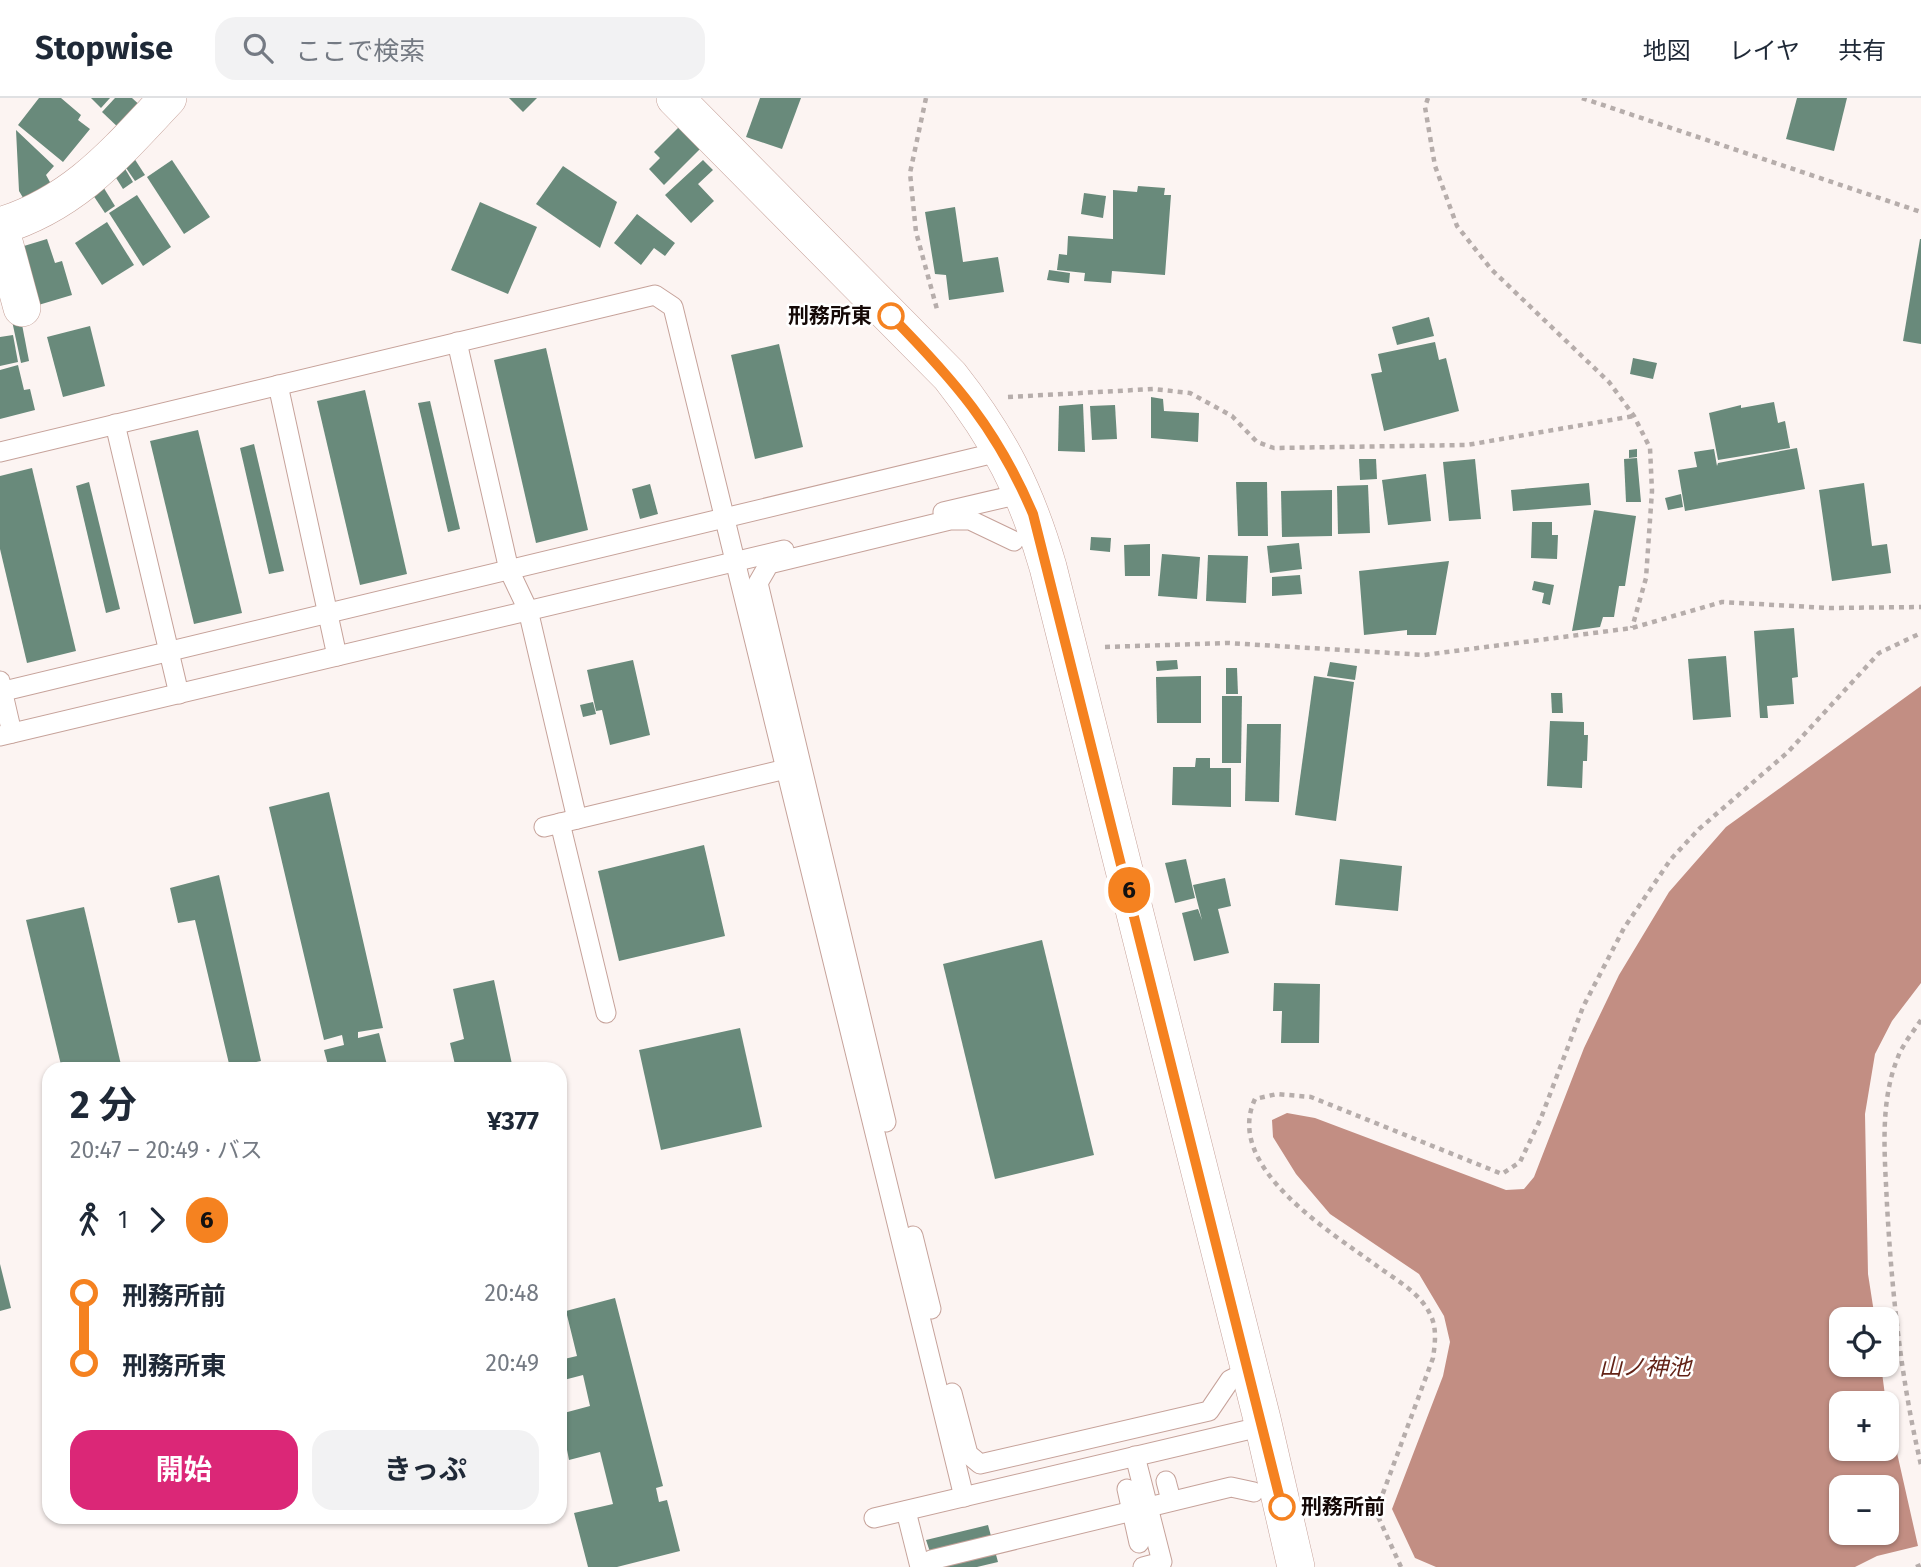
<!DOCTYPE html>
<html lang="ja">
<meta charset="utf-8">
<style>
:root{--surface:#fff;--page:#f2f2f3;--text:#1f2937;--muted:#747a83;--line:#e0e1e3;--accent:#db2777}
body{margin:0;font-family:"Fira Sans","Noto Sans JP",sans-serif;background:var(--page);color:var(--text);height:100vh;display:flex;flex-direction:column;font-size:26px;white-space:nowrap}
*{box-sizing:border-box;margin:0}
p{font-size:23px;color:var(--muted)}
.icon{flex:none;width:38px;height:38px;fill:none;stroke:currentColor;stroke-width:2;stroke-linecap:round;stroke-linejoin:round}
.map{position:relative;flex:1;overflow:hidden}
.details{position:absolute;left:42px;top:964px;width:525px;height:462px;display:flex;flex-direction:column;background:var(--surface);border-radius:21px;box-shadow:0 2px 5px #0004}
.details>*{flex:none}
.badge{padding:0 14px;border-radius:23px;font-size:24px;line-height:46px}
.buttons{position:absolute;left:1829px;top:1209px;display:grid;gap:14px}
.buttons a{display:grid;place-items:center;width:70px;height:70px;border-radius:14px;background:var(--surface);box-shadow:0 2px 5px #0004;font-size:35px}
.map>.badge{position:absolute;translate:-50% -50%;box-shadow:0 0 0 4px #fff}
.legs{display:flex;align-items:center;gap:10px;height:77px;padding:0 28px;font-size:23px}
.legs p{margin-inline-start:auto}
.head{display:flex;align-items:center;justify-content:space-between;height:119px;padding:0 28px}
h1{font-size:38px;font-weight:700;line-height:52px}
.primary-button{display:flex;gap:14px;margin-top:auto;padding:14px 28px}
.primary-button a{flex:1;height:80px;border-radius:21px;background:var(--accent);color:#fff;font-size:28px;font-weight:700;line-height:80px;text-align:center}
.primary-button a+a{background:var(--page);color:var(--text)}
ul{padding:0 28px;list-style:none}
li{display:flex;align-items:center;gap:24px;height:70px;font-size:26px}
li i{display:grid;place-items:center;width:10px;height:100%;margin:0 9px;background:currentColor}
li i::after{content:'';width:18px;height:18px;margin:-9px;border:5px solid;border-radius:50%;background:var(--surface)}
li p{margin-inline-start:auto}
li:first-child i{background:linear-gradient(#0000 50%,currentColor 0)}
li:last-child i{background:linear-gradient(currentColor 50%,#0000 0)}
header{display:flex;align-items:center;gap:42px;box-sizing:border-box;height:98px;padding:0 35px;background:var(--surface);border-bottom:2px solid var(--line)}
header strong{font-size:33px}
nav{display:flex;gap:38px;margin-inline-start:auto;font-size:24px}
.search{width:490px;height:63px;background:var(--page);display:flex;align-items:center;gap:18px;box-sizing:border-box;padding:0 24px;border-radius:21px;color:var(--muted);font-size:26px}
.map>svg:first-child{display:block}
.water{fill:#c28e83;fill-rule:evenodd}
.building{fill:#698a7b}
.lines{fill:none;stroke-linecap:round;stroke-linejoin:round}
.service-casing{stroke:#c6a29a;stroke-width:21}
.minor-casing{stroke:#c6a29a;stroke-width:38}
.path{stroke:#b6adab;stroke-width:4.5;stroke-dasharray:5 5;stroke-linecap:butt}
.service{stroke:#fff;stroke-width:19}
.minor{stroke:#fff;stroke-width:37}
.line-1-casing{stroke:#fff;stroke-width:16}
.line-1{stroke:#f58220;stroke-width:10}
.stop-1-dot{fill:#fff;stroke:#f58220;stroke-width:3.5}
.labels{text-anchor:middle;stroke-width:5;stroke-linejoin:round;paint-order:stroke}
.stop-label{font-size:21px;font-weight:bold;fill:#140806;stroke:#fff;text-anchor:end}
.water-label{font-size:23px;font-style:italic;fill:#632317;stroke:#fff}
</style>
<header>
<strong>Stopwise</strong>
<div class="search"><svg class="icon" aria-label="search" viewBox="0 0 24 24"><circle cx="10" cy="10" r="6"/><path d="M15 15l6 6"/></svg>ここで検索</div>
<nav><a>地図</a><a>レイヤ</a><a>共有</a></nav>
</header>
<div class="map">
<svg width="1921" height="1469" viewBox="0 0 1921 1469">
<rect width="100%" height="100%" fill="#fcf4f2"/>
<path class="water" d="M1921,588V885L1892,923L1875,956L1865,1016L1868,1176L1875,1221L1841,1222V1267H1881L1886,1305L1841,1306V1351H1886V1306L1918,1448L1877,1458L1855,1469H1436L1415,1460L1392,1411L1443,1278L1450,1244L1444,1218L1419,1176L1330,1116L1296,1076L1273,1039L1272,1022L1287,1015L1315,1020L1506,1092L1524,1091L1534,1079L1584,950L1619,877L1669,794L1726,729ZM1841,1390H1886V1435H1841Z"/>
<g class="building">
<path d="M39,0H61L81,17L78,22L90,31L63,64L18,27Z"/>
<path d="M91,0H110L101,10Z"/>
<path d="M115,0H132L143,10L122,33L102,14Z"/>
<path d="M509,0H537L523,14Z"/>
<path d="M760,0H801L782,51L746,39Z"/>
<path d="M1797,0H1847L1834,53L1786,41Z"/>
<path d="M682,26L703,48L664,87L649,71L660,60L654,54Z"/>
<path d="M16,32L54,68L46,77L51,86L28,108L19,93Z"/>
<path d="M132,57L145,77L135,83L122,64Z"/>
<path d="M172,62L210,119L184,136L147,79Z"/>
<path d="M703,62L713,72L698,86L714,103L691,125L665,97Z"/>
<path d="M563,68L617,104L600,150L536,106Z"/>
<path d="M124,69L133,84L123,91L113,75Z"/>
<path d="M102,87L115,108L105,115L91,94Z"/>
<path d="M1138,88L1165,90L1164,97H1171L1165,177L1112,173L1111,185L1084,183L1085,175L1057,172L1059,156L1067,157L1068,138L1113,141V92L1137,94Z"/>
<path d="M1084,95L1106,98L1103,120L1081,116Z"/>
<path d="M137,97L171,149L143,168L109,115Z"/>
<path d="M480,104L537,129L508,196L451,172Z"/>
<path d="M955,109L963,164L998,159L1004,194L949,202L946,177L935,176L925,114Z"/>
<path d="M637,116L675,145L665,158L654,150L641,167L614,145Z"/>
<path d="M107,124L134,167L102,187L75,145Z"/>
<path d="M47,141L55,165L62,163L72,197L35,208L14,151Z"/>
<path d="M1920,141H1921V246L1903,243Z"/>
<path d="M1049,172L1070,175L1069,185L1047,182Z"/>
<path d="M20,216L29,263L21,265L11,218Z"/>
<path d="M1429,219L1434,238L1397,247L1392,229Z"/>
<path d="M90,228L105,288L63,299L47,239Z"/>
<path d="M13,237L18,264L0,268V239Z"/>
<path d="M1435,244L1439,262L1446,260L1459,313L1384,333L1371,276L1382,274L1378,256Z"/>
<path d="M779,246L803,349L755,361L731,257Z"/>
<path d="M546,250L588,432L536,445L494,262Z"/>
<path d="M1633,260L1657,265L1653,281L1630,276Z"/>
<path d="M18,267L24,292L30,291L35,312L0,321V272Z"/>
<path d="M365,292L407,476L360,487L317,303Z"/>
<path d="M1151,299L1163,301L1164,313L1199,315L1198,344L1151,340Z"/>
<path d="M430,303L460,431L448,434L418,305Z"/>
<path d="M1774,304L1778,325L1785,323L1790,350L1718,362L1709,315L1741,307V310Z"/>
<path d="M1083,306L1085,354L1058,353L1059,308Z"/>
<path d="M1115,307L1117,341L1092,342L1090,308Z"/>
<path d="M198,332L242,515L194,526L150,343Z"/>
<path d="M254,346L284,473L269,476L240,350Z"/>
<path d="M1797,350L1805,391L1685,413L1678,372L1697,369L1694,354L1714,351L1717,368L1718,365Z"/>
<path d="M1637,351V359L1629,360V352Z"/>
<path d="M1637,360L1641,404H1626L1624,361Z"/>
<path d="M1359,361H1376L1377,381L1360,382Z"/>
<path d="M1475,361L1481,421L1449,423L1443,364Z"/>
<path d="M32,370L76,553L27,565L0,451V378Z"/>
<path d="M1426,376L1431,423L1388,427L1382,382Z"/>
<path d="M89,384L120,511L106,515L76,388Z"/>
<path d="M1236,384H1267L1268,438H1238Z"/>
<path d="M1589,385L1591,407L1513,413L1511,392Z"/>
<path d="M1864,385L1872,448L1887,446L1891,475L1832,483L1819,392Z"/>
<path d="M650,386L658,416L640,421L632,391Z"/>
<path d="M1368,387L1370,435L1338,436L1337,388Z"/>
<path d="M1332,392V438L1282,439L1281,393Z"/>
<path d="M1681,396L1683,409L1668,412L1665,400Z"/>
<path d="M1594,412L1636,418L1625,488H1619L1614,519H1603L1600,529L1572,533Z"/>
<path d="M1532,424H1552V437H1558L1557,461L1531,460Z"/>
<path d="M1091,439L1111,440L1110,454L1090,452Z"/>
<path d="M1299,445L1302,471L1270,475L1267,448Z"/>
<path d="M1150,446V478H1125L1124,447Z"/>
<path d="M1162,456L1200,459L1197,501L1158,498Z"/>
<path d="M1208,457L1248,458L1246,505L1206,503Z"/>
<path d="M1449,463L1436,537H1407V532L1364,537L1359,473Z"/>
<path d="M1300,477L1302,496L1272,498V479Z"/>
<path d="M1534,483L1554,487L1550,507L1542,505L1544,495L1532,492Z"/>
<path d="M1794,530L1798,579L1792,580L1794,606L1767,608L1768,620H1760L1754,533Z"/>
<path d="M1726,558L1731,619L1693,622L1688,561Z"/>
<path d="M633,562L650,637L610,647L602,612L596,613L587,572Z"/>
<path d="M1177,562L1178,571L1157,573L1156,563Z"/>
<path d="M1330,564L1357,568L1355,582L1327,578Z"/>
<path d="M1226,570H1237L1238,596H1226Z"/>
<path d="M1201,578V625H1157L1156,579Z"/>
<path d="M1314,578L1354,584L1336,723L1295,717Z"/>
<path d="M1551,595H1562L1563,615H1552Z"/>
<path d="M1222,598H1242L1241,665H1222Z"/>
<path d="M593,604L596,616L583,619L580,607Z"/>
<path d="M1550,623L1584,624V637H1588L1587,663H1583L1582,690L1547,688Z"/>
<path d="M1247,626H1281L1279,704L1245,703Z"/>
<path d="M1196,660H1210V670H1231V709L1172,707L1173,669H1195Z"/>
<path d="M329,694L383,930L358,934V940L379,935L388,971H329L324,952L344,947L342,937L324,942L269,709Z"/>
<path d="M704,747L725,838L619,863L598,773Z"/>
<path d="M1186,761L1195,800L1175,805L1165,765Z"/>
<path d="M1340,761L1402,768L1398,813L1335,807Z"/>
<path d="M219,777L261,963L230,970L195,822L178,825L170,790Z"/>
<path d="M1225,780L1231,808L1218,811L1229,855L1194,863L1182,815L1198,811L1202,822L1193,787Z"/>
<path d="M84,809L122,971H62L26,822Z"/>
<path d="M1042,842L1094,1057L995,1081L943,866Z"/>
<path d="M494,882L513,971H456L450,945L464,941L453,891Z"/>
<path d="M1274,885L1320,886L1319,945H1281L1282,913H1273Z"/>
<path d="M740,930L762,1029L661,1052L639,952Z"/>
<path d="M0,1166L11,1210L0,1213Z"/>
<path d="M615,1200L663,1388L656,1390L659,1404L667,1402L680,1453L617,1469H588L574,1415L613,1406L600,1354L569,1362L560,1316L590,1308L583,1277L560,1283V1262L577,1258L566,1213Z"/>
<path d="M988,1427L991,1438L930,1454L926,1442Z"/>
<path d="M995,1453L998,1464L977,1469H931Z"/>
</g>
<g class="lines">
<g class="service-casing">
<g id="service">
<path d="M457,244L509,472L528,512L577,721"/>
<path d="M278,287L337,558"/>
<path d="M115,326L179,596"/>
<path d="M0,354L655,197L673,209L964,1399"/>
<path d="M943,414L1024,395"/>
<path d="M0,583L12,635"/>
<path d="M0,594L1003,353"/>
<path d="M0,638L784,452"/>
<path d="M560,725L606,915"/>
<path d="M544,729L786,671"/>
<path d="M886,1024L758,485L769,466L950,422H970L1014,443"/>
<path d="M913,1138L931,1211"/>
<path d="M952,1295L968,1356L980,1366L1209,1313L1230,1282L1250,1272"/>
<path d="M1135,1358L1162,1464L1143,1469"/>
<path d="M1166,1383L1171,1402"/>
<path d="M1127,1391L1139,1445"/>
<path d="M906,1413L920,1469"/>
<path d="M874,1420L1264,1328"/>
<path d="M931,1462L1231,1389L1254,1394"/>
</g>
</g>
<g class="minor-casing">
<g id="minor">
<path d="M675,0L950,278C999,340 1026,393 1048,469L1262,1321L1296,1469"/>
<path d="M0,128C75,105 116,55 168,0"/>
<path d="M0,129L22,210"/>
</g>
</g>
<g class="path">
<path d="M926,0L910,75L916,134L938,215"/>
<path d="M1428,0L1425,9L1435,68L1457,128L1491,171L1609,284L1634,318L1650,350L1652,393L1646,480L1632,530"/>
<path d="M1582,0L1921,114"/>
<path d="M1008,299L1153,291L1190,295L1232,318L1257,344L1274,350L1467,347L1634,318"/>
<path d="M1105,549L1228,545L1424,557L1632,530L1722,504L1829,510L1921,509"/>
<path d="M1921,922C1913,934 1903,946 1898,959C1879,1005 1885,1059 1887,1107C1892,1195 1901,1282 1921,1367"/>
<path d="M1401,1469L1376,1414L1433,1260C1435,1246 1437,1231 1431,1218C1421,1195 1396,1182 1377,1168C1331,1134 1223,1069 1255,1001L1277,996L1311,999L1502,1076L1520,1064L1541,1020L1583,909L1624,830L1671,761L1699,731L1788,654L1879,555L1921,535"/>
<path d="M1916,1469L1921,1467"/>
</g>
<use href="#service" class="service"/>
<use href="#minor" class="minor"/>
</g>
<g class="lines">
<g class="line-1-casing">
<path id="line-1" d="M891,218C955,283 997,331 1033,416L1282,1409"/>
</g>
<use href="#line-1" class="line-1"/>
</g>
<g class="stop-1-dot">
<circle cx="891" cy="218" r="12"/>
<circle cx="1282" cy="1409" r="12"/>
</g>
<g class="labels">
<g class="stop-label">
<text x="872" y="225">刑務所東</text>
<text x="1301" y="1416" text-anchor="start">刑務所前</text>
</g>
<g class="water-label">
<text x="1645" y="1277">山ノ神池</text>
</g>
</g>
</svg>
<div class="buttons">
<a><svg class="icon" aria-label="locate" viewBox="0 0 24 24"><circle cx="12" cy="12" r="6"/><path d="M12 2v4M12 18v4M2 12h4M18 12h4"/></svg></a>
<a>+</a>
<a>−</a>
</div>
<b class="badge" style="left:1129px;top:792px;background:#f58220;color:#111">6</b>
<section class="details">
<div class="head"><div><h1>2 分</h1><p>20:47 – 20:49 · バス</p></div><b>¥377</b></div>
<div class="legs"><svg class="icon" aria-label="walk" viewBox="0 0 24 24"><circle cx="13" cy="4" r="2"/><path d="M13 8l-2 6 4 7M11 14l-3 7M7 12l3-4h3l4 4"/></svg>1<svg class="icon" aria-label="forward" viewBox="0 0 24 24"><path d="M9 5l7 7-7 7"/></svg><b class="badge" style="background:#f58220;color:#111">6</b></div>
<ul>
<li><i style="color:#f58220"></i><b>刑務所前</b><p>20:48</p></li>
<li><i style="color:#f58220"></i><b>刑務所東</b><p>20:49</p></li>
</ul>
<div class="primary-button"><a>開始</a><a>きっぷ</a></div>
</section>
</div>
